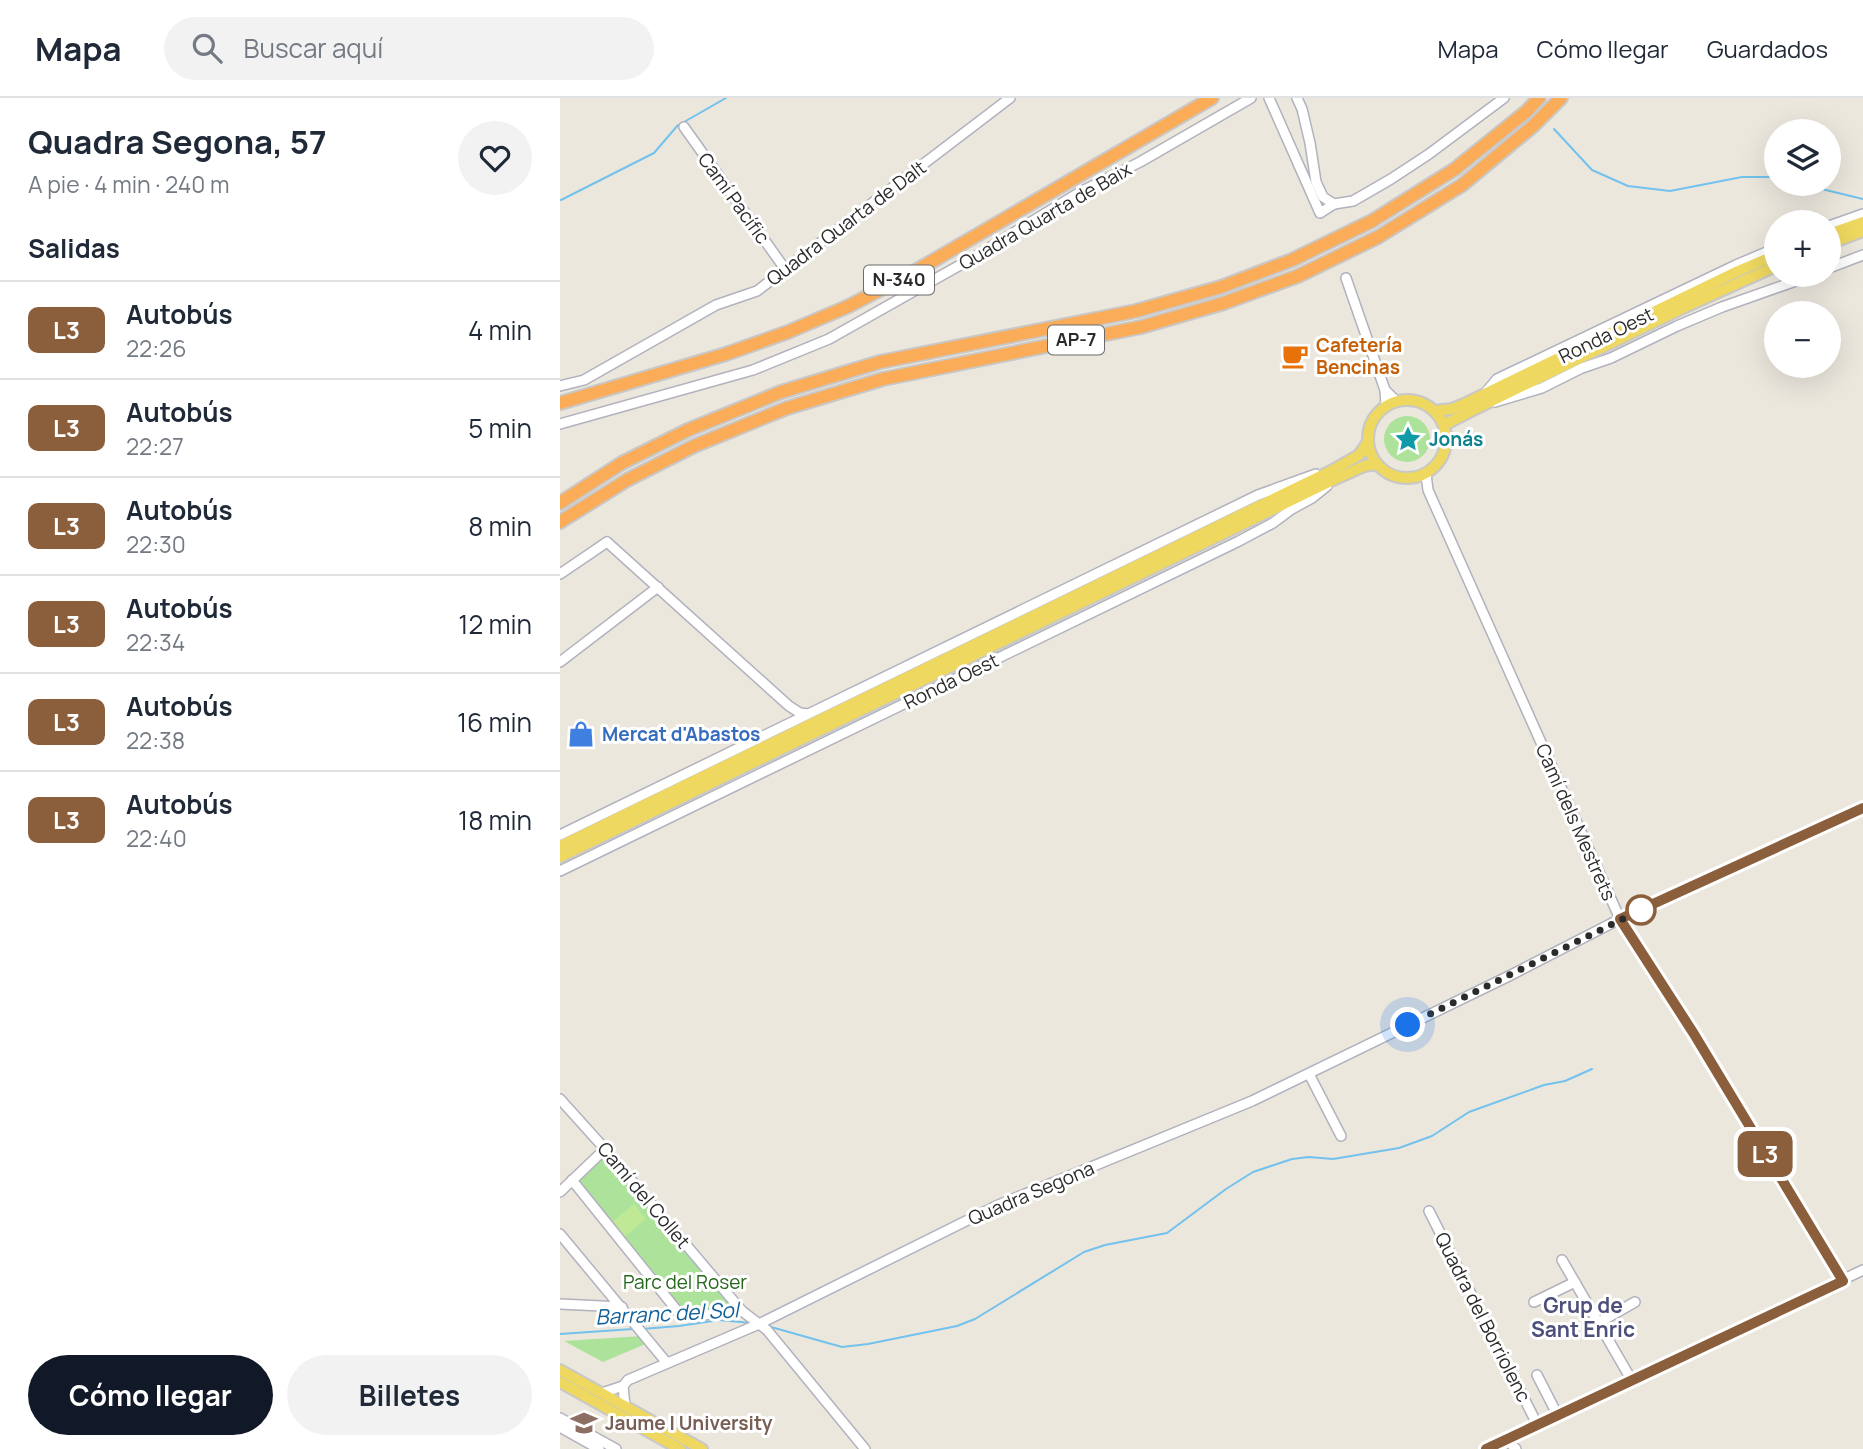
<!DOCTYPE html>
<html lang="es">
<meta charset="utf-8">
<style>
:root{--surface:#fff;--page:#f2f2f3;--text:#1f2937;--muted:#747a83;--line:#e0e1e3;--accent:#111827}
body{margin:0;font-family:Manrope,sans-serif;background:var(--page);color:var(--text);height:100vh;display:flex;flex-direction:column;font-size:26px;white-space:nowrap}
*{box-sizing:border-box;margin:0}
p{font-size:23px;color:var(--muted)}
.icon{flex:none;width:38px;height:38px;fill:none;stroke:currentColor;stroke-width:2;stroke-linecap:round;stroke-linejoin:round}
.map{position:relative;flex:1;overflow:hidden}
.drawer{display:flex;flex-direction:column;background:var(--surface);width:560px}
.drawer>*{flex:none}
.badge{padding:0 14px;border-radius:10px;font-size:24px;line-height:46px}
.controls{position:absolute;left:1204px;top:21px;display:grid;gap:14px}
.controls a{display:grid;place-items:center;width:77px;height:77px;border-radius:50%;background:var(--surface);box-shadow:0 7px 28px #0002;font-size:35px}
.you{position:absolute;width:35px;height:35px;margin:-18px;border:5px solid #fff;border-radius:50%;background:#1a73e8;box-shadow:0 0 0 10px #1a73e833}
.map>.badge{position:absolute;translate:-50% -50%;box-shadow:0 0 0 4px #fff}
h2{padding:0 28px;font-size:26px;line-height:63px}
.round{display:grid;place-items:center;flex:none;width:74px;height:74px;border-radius:37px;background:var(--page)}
.overview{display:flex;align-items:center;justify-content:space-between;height:119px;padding:0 28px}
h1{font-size:33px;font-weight:700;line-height:52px}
.action{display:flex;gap:14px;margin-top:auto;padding:14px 28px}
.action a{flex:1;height:80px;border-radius:42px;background:var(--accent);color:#fff;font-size:28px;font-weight:700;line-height:80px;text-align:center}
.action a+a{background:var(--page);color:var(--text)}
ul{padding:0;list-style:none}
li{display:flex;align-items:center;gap:21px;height:98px;padding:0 28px;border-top:2px solid var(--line)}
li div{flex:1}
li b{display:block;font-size:26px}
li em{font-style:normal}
li .badge{min-width:77px;font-weight:700;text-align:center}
header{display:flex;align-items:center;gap:42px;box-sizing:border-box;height:98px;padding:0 35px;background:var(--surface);border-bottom:2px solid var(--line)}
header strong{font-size:33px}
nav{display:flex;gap:38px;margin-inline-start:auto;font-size:24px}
.search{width:490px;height:63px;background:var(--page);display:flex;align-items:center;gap:18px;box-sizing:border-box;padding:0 24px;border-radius:38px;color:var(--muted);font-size:26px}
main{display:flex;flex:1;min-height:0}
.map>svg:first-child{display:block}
.green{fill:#ade29b}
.pitch{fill:#c0e996}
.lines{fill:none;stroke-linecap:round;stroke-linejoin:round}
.stream{stroke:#72c2ed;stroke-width:2}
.minor-casing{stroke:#b1b2be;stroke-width:12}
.major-casing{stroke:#c8c8c8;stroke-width:14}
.highway-casing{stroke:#c8c8c8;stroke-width:16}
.minor{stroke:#fff;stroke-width:9}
.major{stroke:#eed860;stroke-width:10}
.highway{stroke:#fbac59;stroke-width:12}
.line-casing{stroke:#fff;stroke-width:16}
.line{stroke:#8b5e3c;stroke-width:10}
.walk{stroke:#2b2b2b;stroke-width:7;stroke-dasharray:0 12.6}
.stop-dot{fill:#fff;stroke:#8b5e3c;stroke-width:3.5}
.labels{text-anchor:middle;stroke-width:6;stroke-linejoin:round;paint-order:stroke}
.shield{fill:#fff;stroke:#6b6b6b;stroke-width:2}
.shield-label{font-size:18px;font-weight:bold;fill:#2b2b2b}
.street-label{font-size:19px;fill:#2b2b2b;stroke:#fff}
.food-label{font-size:19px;font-weight:bold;fill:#c56008;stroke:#fff;text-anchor:start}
.culture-label{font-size:19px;font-weight:bold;fill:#0d838f;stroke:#fff;text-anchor:start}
.shop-label{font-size:19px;font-weight:bold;fill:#366cbe;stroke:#fff;text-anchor:start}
.park-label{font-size:19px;fill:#25671b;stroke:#fff}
.education-label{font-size:19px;font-weight:bold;fill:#785e54;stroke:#fff;text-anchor:start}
.neighbourhood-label{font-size:21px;font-weight:bold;fill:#4c507b;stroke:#fff}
.water-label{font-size:21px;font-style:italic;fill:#10609a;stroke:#fff}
</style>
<header>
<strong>Mapa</strong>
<div class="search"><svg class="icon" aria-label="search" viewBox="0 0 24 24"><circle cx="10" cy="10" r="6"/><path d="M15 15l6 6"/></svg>Buscar aquí</div>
<nav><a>Mapa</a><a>Cómo llegar</a><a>Guardados</a></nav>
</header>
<main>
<section class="drawer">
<div class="overview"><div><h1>Quadra Segona, 57</h1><p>A pie · 4 min · 240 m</p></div><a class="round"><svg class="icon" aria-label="heart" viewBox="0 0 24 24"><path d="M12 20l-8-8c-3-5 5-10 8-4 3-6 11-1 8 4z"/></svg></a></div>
<h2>Salidas</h2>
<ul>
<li><span class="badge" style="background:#8b5e3c;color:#fff">L3</span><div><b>Autobús</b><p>22:26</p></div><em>4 min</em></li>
<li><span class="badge" style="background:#8b5e3c;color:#fff">L3</span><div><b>Autobús</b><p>22:27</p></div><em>5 min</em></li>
<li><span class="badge" style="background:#8b5e3c;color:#fff">L3</span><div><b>Autobús</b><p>22:30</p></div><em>8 min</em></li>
<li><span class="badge" style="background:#8b5e3c;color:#fff">L3</span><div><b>Autobús</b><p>22:34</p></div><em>12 min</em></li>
<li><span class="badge" style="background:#8b5e3c;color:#fff">L3</span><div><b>Autobús</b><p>22:38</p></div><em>16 min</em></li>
<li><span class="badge" style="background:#8b5e3c;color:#fff">L3</span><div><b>Autobús</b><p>22:40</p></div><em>18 min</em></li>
</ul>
<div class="action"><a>Cómo llegar</a><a>Billetes</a></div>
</section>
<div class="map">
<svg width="1303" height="1351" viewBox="0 0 1303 1351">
<rect width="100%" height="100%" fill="#ece7dd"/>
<g class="green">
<circle cx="847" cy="341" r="23"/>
<path d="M45,1058L172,1208L130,1215L118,1208L17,1084Z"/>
<path d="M82,1238L88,1245L43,1264L4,1243Z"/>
</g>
<path class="pitch" d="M74,1106L86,1121L63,1140L51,1125Z"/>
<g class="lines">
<g class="stream">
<path d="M124,24L166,0"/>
<path d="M994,31L1032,72L1068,88L1110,93L1182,79H1216"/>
<path d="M1241,86L1303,101"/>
<path d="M1,102L94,55L118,27"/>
<path d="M211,1229L282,1249L308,1246L397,1228L415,1221L524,1154L545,1147L607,1135L666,1091L693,1074L732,1061L749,1059L773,1061L839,1050L872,1038L909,1014L984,987L1005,983L1032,971"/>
<path d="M82,1231L119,1228L159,1222L191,1225"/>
<path d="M0,1236L73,1231"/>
</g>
<g class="minor-casing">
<g id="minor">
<path d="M709,0L760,115L774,106"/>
<path d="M737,0L742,11L750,45L756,84L763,99L774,106L793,103L831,81L869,56L944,0"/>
<path d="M124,29L225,171"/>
<path d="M1269,128L1303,116"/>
<path d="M1269,170L1303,157"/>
<path d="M786,180L825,292L826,308"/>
<path d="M0,288L24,282L156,207L197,193L450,0"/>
<path d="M825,292L836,303"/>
<path d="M927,293L937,281L1176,167L1216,150"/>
<path d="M935,304L982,290L1022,270L1051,260L1117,228L1162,209L1253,177"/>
<path d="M0,326L193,272L269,241L416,158L520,94L580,64L691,0"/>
<path d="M866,376L868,392L1060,821L1134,936L1283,1183"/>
<path d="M0,476L47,444L229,608L240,615L248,616"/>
<path d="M0,564L98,489"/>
<path d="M0,737L698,397L756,376"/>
<path d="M0,773L679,443L713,425L732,411L752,400L767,388"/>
<path d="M749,976L781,1038"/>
<path d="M0,1001L45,1051L182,1213L207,1232L305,1351"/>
<path d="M12,1082L119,1215L133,1218L182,1213"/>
<path d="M0,1094L45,1051"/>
<path d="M869,1113L977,1326"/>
<path d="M0,1136L107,1265"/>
<path d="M1002,1162L1071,1281"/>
<path d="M974,1204L1015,1184"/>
<path d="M0,1206L62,1209"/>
<path d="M1038,1225L1075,1204"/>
<path d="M977,1277L997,1316"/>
<path d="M63,1288L65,1308"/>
<path d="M42,1295L63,1288L68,1282L199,1226L436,1108L692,1003L949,878L1060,821L1303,710"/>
<path d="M0,1320L56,1351"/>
<path d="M0,1329L39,1351"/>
<path d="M946,1341L956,1351"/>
<path d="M926,1351L1303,1172"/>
</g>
</g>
<g class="major-casing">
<g id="major">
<path d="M1269,136L1303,124"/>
<path d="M1269,146L1303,133"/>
<circle cx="847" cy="341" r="39"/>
<path d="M875,313L892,311L904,306L1178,173L1216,157"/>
<path d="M884,327L909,314L1125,209L1216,168"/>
<path d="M0,748L771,373L799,357L808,344"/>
<path d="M0,759L775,381L804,368L817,366"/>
<path d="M0,1272L142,1351"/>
<path d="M0,1284L120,1351"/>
</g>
</g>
<g class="highway-casing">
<g id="highway">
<path d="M0,305L166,256L228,234L289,208L352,175L652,0"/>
<path d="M0,405L62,365L128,332L221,294L320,264L576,213L661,189L732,162L812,123L895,71L967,13L979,0"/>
<path d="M0,424L67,382L134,348L227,310L323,281L581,229L664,205L738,178L818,139L902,87L973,28L1001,0"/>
</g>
</g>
<use href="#minor" class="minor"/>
<use href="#major" class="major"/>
<use href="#highway" class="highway"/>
</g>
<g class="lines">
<g class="line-casing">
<path id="line" d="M926,1351L1283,1183L1134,936L1060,821L1303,710"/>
</g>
<use href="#line" class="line"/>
<path class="walk" d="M848,927L1081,812"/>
</g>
<defs>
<g id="cafe-bare" transform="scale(2.1)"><path d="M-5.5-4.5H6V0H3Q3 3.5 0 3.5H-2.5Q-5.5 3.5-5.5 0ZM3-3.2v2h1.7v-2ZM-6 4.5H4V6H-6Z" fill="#e8710a" stroke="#fff" stroke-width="2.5" paint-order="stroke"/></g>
<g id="sight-bare" transform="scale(2.1)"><path d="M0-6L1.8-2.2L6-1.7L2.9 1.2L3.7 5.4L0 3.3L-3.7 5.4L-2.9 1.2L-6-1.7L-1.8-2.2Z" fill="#0f9aa8" stroke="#fff" stroke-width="2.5" paint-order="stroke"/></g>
<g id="shop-bare" transform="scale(2.1)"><path d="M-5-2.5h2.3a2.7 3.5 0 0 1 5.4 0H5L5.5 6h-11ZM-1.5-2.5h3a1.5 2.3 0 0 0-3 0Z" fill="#3f7fe0" stroke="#fff" stroke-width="2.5" paint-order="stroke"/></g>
<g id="university-bare" transform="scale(2.1)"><path d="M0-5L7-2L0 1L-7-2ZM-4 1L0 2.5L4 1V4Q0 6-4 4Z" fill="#8d6e63" stroke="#fff" stroke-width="2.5" paint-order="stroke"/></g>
</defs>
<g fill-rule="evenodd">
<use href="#cafe-bare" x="735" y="258"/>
<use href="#sight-bare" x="848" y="341"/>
<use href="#shop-bare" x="21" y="636"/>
<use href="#university-bare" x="24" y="1325"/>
</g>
<circle class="stop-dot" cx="1081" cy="812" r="14"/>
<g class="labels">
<g class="shield">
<rect x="304" y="167.5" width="70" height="29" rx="5"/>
<rect x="488" y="227.5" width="56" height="29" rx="5"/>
</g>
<g class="shield-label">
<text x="339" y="188">N-340</text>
<text x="516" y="248">AP-7</text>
</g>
<g class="street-label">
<text transform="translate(174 100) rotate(54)" y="7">Camí Pacífic</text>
<text transform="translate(485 118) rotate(-30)" y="7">Quadra Quarta de Baix</text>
<text transform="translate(286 125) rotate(-37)" y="7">Quadra Quarta de Dalt</text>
<text transform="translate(1046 237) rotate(-26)" y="7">Ronda Oest</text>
<text transform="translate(391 583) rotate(-26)" y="7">Ronda Oest</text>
<text transform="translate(1016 724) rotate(66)" y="7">Camí dels Mestrets</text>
<text transform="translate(471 1095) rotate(-23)" y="7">Quadra Segona</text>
<text transform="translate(84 1097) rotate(50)" y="7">Camí del Collet</text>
<text transform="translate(923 1219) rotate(63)" y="7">Quadra del Borriolenc</text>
</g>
<g class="food-label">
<text x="756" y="254">Cafetería<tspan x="756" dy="22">Bencinas</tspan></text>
</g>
<g class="culture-label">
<text x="869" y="348">Jonás</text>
</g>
<g class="shop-label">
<text x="42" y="643">Mercat d'Abastos</text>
</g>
<g class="park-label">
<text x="125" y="1191">Parc del Roser</text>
</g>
<g class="education-label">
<text x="45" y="1332">Jaume I University</text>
</g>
<g class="neighbourhood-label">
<text x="1023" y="1215">Grup de<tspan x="1023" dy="24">Sant Enric</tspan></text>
</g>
<g class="water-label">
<text transform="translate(107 1216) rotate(-3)" y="7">Barranc del Sol</text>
</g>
</g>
</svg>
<div class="controls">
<a><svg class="icon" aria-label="layers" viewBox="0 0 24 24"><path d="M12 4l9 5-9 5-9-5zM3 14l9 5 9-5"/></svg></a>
<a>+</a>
<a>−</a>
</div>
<div class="you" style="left:848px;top:927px"></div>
<b class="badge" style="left:1205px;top:1056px;background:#8b5e3c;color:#fff">L3</b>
</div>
</main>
